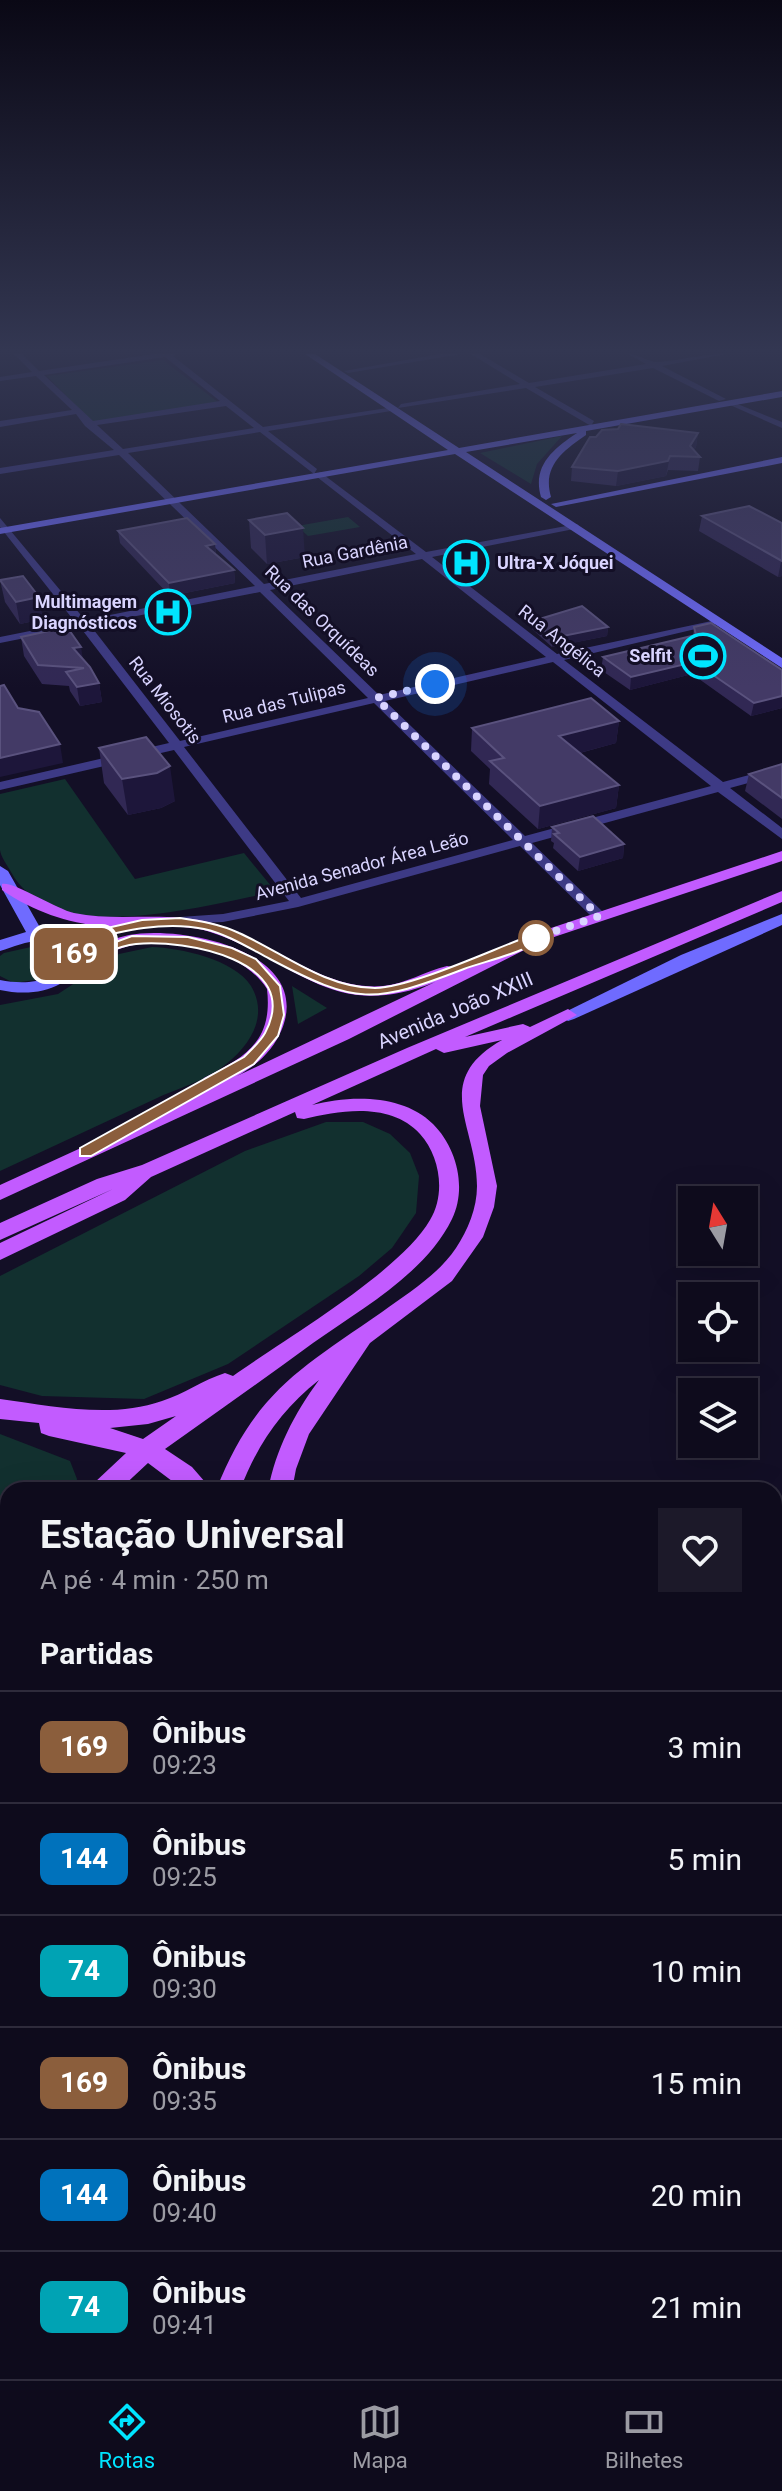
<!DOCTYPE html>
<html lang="pt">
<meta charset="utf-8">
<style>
:root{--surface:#0e0b1c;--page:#1c1929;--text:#f1f3f6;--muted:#9b9ba3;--line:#2e2b3b;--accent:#00e5ff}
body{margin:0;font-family:Roboto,sans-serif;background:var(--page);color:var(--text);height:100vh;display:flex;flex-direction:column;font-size:30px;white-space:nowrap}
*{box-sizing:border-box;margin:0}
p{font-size:26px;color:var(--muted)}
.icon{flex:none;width:44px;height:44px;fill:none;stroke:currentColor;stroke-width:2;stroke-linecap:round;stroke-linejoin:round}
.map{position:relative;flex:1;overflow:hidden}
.sheet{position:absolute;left:0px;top:1482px;width:782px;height:898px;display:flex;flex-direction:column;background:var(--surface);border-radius:24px 24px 0 0;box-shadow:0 8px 32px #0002,0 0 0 2px var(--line)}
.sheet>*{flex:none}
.badge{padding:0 16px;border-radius:12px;font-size:28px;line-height:52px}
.needle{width:52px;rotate:349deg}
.controls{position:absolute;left:678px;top:1186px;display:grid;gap:16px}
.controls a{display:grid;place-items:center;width:80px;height:80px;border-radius:0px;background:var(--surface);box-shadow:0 8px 32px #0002,0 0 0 2px var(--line);font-size:40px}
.you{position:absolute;width:40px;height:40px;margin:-20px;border:6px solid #fff;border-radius:50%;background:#1a73e8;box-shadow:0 0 0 12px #1a73e833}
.map>.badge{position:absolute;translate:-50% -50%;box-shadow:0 0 0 4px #fff}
h2{padding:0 40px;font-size:30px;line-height:72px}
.round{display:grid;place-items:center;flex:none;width:84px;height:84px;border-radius:0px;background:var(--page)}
.summary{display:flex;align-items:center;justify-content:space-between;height:136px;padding:0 40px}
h1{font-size:38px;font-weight:700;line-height:60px}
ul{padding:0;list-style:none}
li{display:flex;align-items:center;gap:24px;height:112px;padding:0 40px;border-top:2px solid var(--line)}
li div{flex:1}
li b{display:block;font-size:30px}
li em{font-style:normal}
li .badge{min-width:88px;font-weight:700;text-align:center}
.tabs{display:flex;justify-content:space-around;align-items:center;height:112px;border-top:2px solid var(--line);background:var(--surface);font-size:22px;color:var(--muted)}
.tabs a{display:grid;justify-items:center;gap:4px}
.tabs .on{color:var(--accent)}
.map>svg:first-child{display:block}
.green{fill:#12302f}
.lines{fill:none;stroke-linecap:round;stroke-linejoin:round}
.street{fill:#3d3a85;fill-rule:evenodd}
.secondary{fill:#6f6bff;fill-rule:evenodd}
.primary{fill:#c25bff;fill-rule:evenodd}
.wall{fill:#312854}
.shaded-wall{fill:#1d163a}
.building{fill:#433a66;stroke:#5a527e;stroke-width:2}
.line{fill:#8b5e3c;stroke:#fff;stroke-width:2}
.walk{stroke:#d9d4ff;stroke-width:8;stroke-dasharray:0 14.4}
.stop-dot{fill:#fff;stroke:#8b5e3c;stroke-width:4}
.labels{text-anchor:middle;stroke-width:6;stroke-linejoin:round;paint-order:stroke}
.far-street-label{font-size:18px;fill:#d9d4ff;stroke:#130f26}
.far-poi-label{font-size:18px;font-weight:bold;fill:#d9d4ff;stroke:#130f26;text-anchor:end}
.street-label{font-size:20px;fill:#d9d4ff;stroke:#130f26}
</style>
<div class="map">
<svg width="782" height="2379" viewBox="0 0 782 2379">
<rect width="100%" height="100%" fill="#130f26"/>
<g class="green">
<path d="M163,360L219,403L92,422L47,376Z"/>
<path d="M562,436L537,464L531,484L480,453Z"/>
<path d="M348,517L360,527L308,536L297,526Z"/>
<path d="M65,779L135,879L244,853L276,892C206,904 54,951 11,872C7,865 1,857 0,850C0,832 0,812 0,794Z"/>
<path d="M31,947L52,958L41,979L14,983L0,976V956L4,953Z"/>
<path d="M152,947C180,948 234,959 251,986C270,1018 248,1048 221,1068C203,1082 175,1089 155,1099C103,1123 52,1147 0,1171V1005L58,994L119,954Z"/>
<path d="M292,986L327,1008L298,1024Z"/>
<path d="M326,1122H363L390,1134L410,1153L419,1176L416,1213L392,1248L359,1276L228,1364L144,1399L42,1396L0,1385V1276L245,1151Z"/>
<path d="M0,1434L70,1461L77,1479L75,1490H8V1512L0,1509Z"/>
<path d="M0,1603L8,1607V2372H728L734,2379H0Z"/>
</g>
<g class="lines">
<g class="street">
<path d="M14,354H22L39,371L154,354H176L173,356L263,427L394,407L391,411L268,431L317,469L314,474L260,432L128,453L264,584L416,554L317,477L320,472L426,552L577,524L579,526L574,529L432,557L557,654L721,619V623L564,660L723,782L782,766V774L730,788L782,828V839L718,792L532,843L604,913L606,916L599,920L594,919L520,846L298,907L223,922L175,924L173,921L180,917L223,914L289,901L174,750L0,790V782L169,743L80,627L0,643V637L75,622L0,527V518L85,620L255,586L119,455L0,474V468L114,450L85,426L76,414L0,427V421L72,410L36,376L0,381V377L32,372ZM165,357L220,401L93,421L44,375ZM226,406L254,428L123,449L97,425ZM422,559L546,657L379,695L270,590ZM260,592L368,698L180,741L90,625ZM553,662L711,786L525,836L385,701ZM374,703L513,840L301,898L184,747Z"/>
<path d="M440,354H461L348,373L344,371Z"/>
<path d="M471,354H480L529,383L646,364L628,354C639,354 649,363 659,362C682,360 703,354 726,354L662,366L726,399L719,401L653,368L535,387L594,421L591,426L526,388L398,408L401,404L520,384Z"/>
<path d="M730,401L782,422V428L730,405Z"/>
</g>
<g class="secondary">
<path d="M305,354H315L459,448L782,391V397L586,431V435C563,451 542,466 551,497L546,500L541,497C532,466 553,449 577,433L466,452L782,658V668L455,454L0,534V528L448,450Z"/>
<path d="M782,457V463L556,507L551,504Z"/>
<path d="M0,866L8,871L42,931L65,937L82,954C73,991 33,997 0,990V980C26,985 57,984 66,954C47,931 23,944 0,951V940L26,932L0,885Z"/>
<path d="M782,914V925L574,1019L568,1021L559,1015L681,955Z"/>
</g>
<g class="primary">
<path d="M782,851V861L542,941L349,1039L0,1200V1185L212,1088L204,1086L202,1082L204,1078C246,1057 273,1041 267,989C240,947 164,932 119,949C103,955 80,977 63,973L61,969L63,965C84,952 105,940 129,935C182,925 313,951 282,1029C273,1051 257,1065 237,1076L435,982C330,1024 297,959 207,931C180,923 148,928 121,928L120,932L64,947L56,942L58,938L104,927C66,922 34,912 2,890V884C13,881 56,909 74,913C118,922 164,911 208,922C267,936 320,992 383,986C406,984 425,971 447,966L453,967L455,972L530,935Z"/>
<path d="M782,891V902L465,1037L523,1024L530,1027L568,1009L577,1015L507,1053L489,1066L483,1075L480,1106L497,1186L494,1207L483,1237L452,1281L370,1343L309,1434L296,1469L292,1490H268C276,1449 294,1414 319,1380C281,1410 257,1445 240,1490H216C255,1392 300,1369 382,1312C408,1293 438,1275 456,1248C468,1230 477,1208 477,1186C477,1126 430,1081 502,1040L444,1053L436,1049L312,1105C350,1095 403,1094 433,1124C457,1148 467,1188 452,1219C425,1274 361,1309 313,1343C264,1379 214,1414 165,1449L192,1467L212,1490H184L148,1463L119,1490H91L94,1483L126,1453L49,1436L41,1433L39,1423L0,1419V1399C52,1406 111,1419 162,1401C184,1394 203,1380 225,1373L233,1376C285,1339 400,1272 430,1220C446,1194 440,1156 420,1134C391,1102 341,1110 304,1119L297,1118L295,1112L151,1177L125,1200L0,1260V1243L113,1189L0,1240V1223L97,1179L142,1165L407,1048ZM176,1416L143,1439L110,1428L148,1424Z"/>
<path d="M0,1519L8,1522V1545L0,1542Z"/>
<path d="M774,2218L782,2221V2262L774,2259Z"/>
<path d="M774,2314L782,2317V2360L774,2357Z"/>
</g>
</g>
<g class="wall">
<path d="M698,433L696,447L694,450L700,457L698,471L668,470L666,476L616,486L571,481L572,467Z"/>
<path d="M702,516L782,523V576L778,577L699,531Z"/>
<path d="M249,520L305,557L267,564L251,548Z"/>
<path d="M118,531L215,544L216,555L234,570L235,583L170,596L120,543Z"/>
<path d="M0,580L43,619L20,624L5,602Z"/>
<path d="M533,621L608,627L607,636L552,647L532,629Z"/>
<path d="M694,627L782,670V708L751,716L692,674L630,690L601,670L603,657L693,636Z"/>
<path d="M21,637L83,659L99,683L102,702L80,706L70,691L69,686L42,684L24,656Z"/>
<path d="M619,721L616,743L580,753L619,785L616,808L538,829L489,784L490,769L471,751L472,728Z"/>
<path d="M99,748L175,801L161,808L128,815L104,783Z"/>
<path d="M782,764V819L745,791L749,774Z"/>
<path d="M552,827L624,844L623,858L578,871L553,848L554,843L551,841Z"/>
</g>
<g class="shaded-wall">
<path d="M698,433L696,447L690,457V446Z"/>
<path d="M670,456L666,476L616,486L618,471Z"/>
<path d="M303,528L305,557L267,564L265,535Z"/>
<path d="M215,544L216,557L206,546Z"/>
<path d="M782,561V576L778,577L781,562Z"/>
<path d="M234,570L235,583L170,596L169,583Z"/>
<path d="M39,597L43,619L20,624L16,602Z"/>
<path d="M608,627L607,636L552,647L553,638Z"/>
<path d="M81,647L84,666L73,648Z"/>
<path d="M694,662L692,674L630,690L631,677Z"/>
<path d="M99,683L102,702L80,706L77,687Z"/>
<path d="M782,696V708L751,716L754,703Z"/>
<path d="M619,721L616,743L557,759L559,736Z"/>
<path d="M60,744L63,763L0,777V758Z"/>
<path d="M170,766L175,801L161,808L128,815L122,779Z"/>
<path d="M619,785L616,808L538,829L540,806Z"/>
<path d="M624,844L623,858L578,871L580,857Z"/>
</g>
<g class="building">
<path d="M621,424L698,433L690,446L700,457L670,456L668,461L618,471L572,467L590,437H596L602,430L618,429Z"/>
<path d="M749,506L782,523V561L702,516Z"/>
<path d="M287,513L303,528L265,535L249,520Z"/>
<path d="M187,518L215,544L206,546L234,570L169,583L118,531Z"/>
<path d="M23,576L39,597L16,602L0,580Z"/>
<path d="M582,606L608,627L553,638L533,621Z"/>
<path d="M711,623L782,670V696L754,703L694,662L631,677L603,657L696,635L694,627Z"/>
<path d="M67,627L81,647L73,648L90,667L99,683L77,687L66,672L84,668L38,665L21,637Z"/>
<path d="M4,685L18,708L39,712L60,744L0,758V686Z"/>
<path d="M591,698L619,721L559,736L619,785L540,806L490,761L504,758L472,728Z"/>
<path d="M146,737L170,766L157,773L122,779L99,748Z"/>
<path d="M782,764V798L749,774Z"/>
<path d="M593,816L624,844L580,857L554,834L559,833L552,827Z"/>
</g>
<linearGradient id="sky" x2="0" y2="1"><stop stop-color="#0a0815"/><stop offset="0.51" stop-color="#333752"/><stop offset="1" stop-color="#333752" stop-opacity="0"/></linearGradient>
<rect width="782" height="688" fill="url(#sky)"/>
<path class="line" d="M180,918C200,921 220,924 239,933C282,952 325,988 375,988C413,987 493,949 532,935L543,938C526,952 486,961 464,969C373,1004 357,1005 270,959C249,948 227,934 204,929C159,920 116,933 72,944L80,955L132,936L188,937L232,948L256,959L280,986L284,1015L278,1036L254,1064L91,1156H80V1148L244,1057C251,1050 260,1042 265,1033C304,960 184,939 136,944C115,946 91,960 74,972L63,969L67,954L58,942L59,939L142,920Z"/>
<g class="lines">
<path class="walk" d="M435,684L376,698L599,916L536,938"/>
</g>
<defs>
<g id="hospital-ring" transform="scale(2.3)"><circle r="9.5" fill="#130f26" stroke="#00e5ff" stroke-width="1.5"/><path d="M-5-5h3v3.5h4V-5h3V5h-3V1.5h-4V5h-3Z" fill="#00e5ff"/></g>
<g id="stadium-ring" transform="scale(2.3)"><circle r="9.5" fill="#130f26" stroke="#00e5ff" stroke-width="1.5"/><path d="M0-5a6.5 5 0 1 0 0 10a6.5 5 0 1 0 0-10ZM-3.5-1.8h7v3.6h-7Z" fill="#00e5ff"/></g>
</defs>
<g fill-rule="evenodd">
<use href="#hospital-ring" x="466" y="563"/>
<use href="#hospital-ring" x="168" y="612"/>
<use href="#stadium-ring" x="703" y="656"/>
</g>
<circle class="stop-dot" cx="536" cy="938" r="16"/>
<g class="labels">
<g class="far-street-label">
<text transform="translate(355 552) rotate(-11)" y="6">Rua Gardênia</text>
<text transform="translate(322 621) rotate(44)" y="6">Rua das Orquídeas</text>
<text transform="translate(562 641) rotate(38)" y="6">Rua Angélica</text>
<text transform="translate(165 700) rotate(52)" y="6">Rua Miosotis</text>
<text transform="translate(284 702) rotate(-14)" y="6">Rua das Tulipas</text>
<text transform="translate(362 866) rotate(-15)" y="6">Avenida Senador Área Leão</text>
</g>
<g class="far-poi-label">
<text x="497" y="569" text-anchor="start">Ultra-X Jóquei</text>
<text x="137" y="608">Multimagem<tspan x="137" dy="21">Diagnósticos</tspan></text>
<text x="672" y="662">Selfit</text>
</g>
<g class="street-label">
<text transform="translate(455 1010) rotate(-23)" y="7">Avenida João XXIII</text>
</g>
</g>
</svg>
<div class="controls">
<a><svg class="needle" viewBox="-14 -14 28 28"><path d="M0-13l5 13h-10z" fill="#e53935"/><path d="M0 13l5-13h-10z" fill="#9b9ba3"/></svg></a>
<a><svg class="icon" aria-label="locate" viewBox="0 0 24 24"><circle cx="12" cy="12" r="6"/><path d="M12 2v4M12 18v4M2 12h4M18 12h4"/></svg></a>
<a><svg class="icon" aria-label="layers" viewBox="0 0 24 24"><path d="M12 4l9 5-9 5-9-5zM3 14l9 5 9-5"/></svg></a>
</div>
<div class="you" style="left:435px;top:684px"></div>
<b class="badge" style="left:74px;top:954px;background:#8b5e3c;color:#fff">169</b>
<section class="sheet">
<div class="summary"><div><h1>Estação Universal</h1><p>A pé · 4 min · 250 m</p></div><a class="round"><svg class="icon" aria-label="heart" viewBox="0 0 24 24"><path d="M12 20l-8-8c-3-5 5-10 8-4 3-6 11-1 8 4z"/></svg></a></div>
<h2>Partidas</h2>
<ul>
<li><span class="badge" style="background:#8b5e3c;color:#fff">169</span><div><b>Ônibus</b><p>09:23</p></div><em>3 min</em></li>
<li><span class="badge" style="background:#0072bc;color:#fff">144</span><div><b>Ônibus</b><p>09:25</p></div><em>5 min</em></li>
<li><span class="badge" style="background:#00a3b4;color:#fff">74</span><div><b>Ônibus</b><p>09:30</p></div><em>10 min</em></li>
<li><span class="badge" style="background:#8b5e3c;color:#fff">169</span><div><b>Ônibus</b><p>09:35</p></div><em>15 min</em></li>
<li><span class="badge" style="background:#0072bc;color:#fff">144</span><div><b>Ônibus</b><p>09:40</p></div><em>20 min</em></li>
<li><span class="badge" style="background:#00a3b4;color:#fff">74</span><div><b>Ônibus</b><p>09:41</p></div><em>21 min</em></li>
</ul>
</section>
</div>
<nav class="tabs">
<a class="on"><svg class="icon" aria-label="directions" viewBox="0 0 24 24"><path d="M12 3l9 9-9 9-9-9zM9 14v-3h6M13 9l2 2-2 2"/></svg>Rotas</a>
<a><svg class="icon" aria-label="map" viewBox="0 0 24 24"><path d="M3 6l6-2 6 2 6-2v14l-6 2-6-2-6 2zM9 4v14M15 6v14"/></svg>Mapa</a>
<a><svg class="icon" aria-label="tickets" viewBox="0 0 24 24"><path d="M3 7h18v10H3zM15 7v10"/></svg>Bilhetes</a>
</nav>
